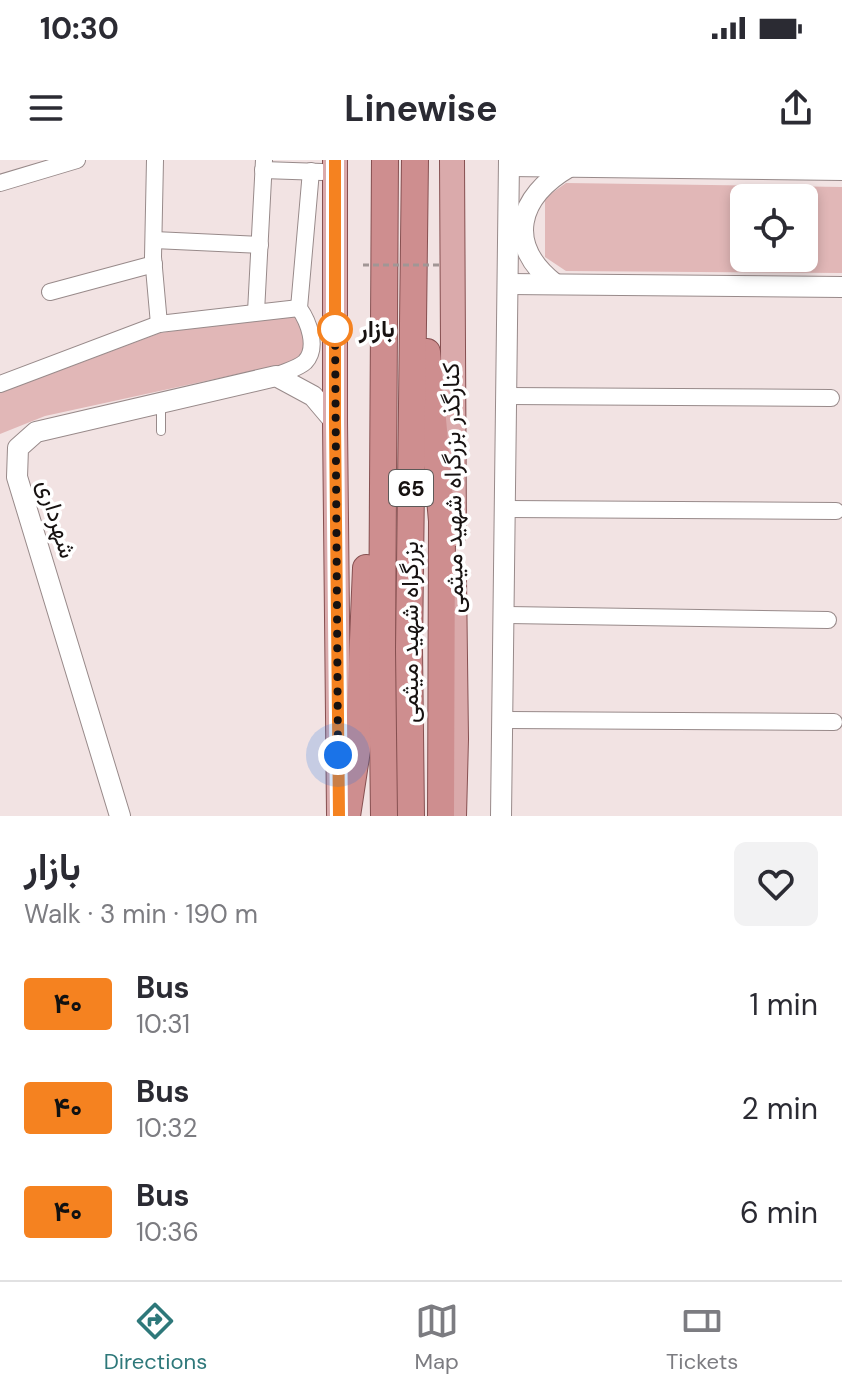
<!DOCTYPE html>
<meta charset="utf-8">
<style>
:root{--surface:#fff;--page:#f2f2f3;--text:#2b2b33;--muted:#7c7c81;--line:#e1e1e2;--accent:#2e787a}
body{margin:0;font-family:"DM Sans",Vazirmatn,sans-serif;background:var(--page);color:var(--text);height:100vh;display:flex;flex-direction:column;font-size:30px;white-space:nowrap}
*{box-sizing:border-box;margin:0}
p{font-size:26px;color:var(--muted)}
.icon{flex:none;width:44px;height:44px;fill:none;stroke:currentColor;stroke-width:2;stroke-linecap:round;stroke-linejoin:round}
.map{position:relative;height:656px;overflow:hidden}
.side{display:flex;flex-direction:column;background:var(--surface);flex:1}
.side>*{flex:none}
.badge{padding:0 16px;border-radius:6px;font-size:28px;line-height:52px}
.buttons{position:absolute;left:730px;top:24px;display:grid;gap:16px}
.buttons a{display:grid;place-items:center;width:88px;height:88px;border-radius:12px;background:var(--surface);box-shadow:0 4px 12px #0003;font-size:40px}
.you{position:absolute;width:40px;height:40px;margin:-20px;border:6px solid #fff;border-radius:50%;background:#1a73e8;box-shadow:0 0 0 12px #1a73e833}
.map>.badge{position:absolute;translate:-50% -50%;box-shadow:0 0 0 4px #fff}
.round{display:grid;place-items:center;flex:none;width:84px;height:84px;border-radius:12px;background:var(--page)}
.overview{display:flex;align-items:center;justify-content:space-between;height:136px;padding:0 24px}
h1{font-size:38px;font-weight:700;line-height:60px}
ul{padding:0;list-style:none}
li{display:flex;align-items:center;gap:24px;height:104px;padding:0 24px}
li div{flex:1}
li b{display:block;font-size:30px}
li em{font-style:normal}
li .badge{min-width:88px;font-weight:700;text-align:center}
.status{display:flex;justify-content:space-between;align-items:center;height:56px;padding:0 40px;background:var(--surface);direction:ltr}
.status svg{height:22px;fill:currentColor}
header{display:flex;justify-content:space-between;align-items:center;height:104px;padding:0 24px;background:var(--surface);font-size:36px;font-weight:700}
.dock{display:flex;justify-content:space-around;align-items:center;height:112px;border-top:2px solid var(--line);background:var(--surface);font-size:22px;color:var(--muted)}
.dock a{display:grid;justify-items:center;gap:4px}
.dock .current{color:var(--accent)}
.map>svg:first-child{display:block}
.green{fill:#e1b7b7;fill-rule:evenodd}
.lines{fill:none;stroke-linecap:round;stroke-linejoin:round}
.service-casing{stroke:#988a8a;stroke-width:10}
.minor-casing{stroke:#988a8a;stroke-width:18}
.tertiary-casing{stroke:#988a8a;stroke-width:22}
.primary-casing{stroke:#865051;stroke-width:26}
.trunk-casing{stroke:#865051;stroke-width:28}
.service{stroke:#fff;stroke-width:8}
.minor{stroke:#fff;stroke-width:16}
.tertiary{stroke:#fff;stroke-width:20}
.primary{stroke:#daaaab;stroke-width:24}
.trunk{stroke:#ce8e8f;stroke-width:26}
.path-bridge{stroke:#a19695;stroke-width:3;stroke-dasharray:6 4;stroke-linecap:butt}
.line-casing{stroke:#fff;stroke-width:18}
.line{stroke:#f58220;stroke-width:12}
.walk{stroke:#171211;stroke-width:8;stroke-dasharray:0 14.4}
.stop-dot{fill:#fff;stroke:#f58220;stroke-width:4}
.labels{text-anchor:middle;stroke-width:7;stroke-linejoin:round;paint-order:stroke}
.shield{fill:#fff;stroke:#5d5958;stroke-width:2}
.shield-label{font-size:22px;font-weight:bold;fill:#171211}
.stop-label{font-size:24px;font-weight:bold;fill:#171211;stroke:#fff;text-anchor:start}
.street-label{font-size:24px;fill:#171211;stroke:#fff}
</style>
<div class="status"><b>10:30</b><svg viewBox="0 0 49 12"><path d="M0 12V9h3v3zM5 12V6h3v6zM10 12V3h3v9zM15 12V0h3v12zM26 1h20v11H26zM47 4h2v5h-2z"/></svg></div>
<header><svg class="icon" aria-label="menu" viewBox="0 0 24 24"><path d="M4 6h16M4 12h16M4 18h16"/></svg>Linewise<svg class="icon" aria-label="share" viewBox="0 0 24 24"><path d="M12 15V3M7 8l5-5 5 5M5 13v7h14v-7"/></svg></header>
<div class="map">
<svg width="842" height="656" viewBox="0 0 842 656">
<rect width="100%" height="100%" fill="#f2e3e3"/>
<g class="green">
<path d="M566,23L842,27V113L566,111L545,97V38ZM744,38H804V98H744Z"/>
<path d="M293,154L304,162L309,186L302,200L45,256L0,274V233L160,173Z"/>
</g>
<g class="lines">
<g class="service-casing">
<path id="service" d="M161,243V271"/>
</g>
<g class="minor-casing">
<g id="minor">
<path d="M155,0L153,97L159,164"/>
<path d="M263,10L322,12"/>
<path d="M0,23L77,0"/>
<path d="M154,80L260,85"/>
<path d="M50,132L154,104"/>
<path d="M256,152L264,0"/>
<path d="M276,216C284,212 299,208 305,202C319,187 308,161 299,148L311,11"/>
<path d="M0,224L159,164L299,148"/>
<path d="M506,236L831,238"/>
<path d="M505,349L836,351"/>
<path d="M504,455L828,460"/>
<path d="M502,560L834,562"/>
</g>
</g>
<g class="tertiary-casing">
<g id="tertiary">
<path d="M509,6L842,10"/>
<path d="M508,124L842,127"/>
<path d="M555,124C504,84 518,37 569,7"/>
<path d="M120,656L17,317L18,288L36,272L276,216L313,236L335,262"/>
<path d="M501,656L509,0"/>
</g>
</g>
<g class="primary-casing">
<g id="primary">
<path d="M335,0V262L339,654"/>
<path d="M452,0L454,374"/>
<path d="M454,656L456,579L454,418"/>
</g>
</g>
<g class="trunk-casing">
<g id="trunk">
<path d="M427,192L442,361L441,656"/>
<path d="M347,656L359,577L366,408"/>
<path d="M384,656L382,491L385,0"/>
<path d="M411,656L409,489L415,0"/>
</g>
</g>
<use href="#service" class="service"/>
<use href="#minor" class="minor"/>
<use href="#tertiary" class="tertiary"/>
<use href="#primary" class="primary"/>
<use href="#trunk" class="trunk"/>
<path class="path-bridge" d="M363,105H441"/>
</g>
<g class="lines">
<g class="line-casing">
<path id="line" d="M335,0V262L339,656"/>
</g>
<use href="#line" class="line"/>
<path class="walk" d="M335,169V163L338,595"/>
</g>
<circle class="stop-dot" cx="335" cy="169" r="16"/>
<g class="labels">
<rect class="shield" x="389" y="310" width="44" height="36" rx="6"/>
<g class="shield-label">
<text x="411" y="336">65</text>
</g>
<g class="stop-label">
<text x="359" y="177">بازار</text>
</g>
<g class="street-label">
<text transform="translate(453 328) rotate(-91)" y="8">کنارگذر بزرگراه شهید میثمی</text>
<text transform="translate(57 359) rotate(73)" y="8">شهرداری</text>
<text transform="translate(410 472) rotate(-90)" y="8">بزرگراه شهید میثمی</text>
</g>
</g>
</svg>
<div class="buttons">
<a><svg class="icon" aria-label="locate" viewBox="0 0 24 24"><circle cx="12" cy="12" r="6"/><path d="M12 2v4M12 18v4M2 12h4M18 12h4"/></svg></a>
</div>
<div class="you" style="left:338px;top:595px"></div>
</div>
<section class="side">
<div class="overview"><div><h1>بازار</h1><p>Walk · 3 min · 190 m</p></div><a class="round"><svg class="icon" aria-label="heart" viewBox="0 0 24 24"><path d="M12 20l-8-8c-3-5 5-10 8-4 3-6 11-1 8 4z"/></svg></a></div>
<ul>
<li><span class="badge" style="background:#f58220;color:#111">۴۰</span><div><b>Bus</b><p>10:31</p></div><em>1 min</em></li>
<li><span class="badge" style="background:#f58220;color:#111">۴۰</span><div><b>Bus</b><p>10:32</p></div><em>2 min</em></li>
<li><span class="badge" style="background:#f58220;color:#111">۴۰</span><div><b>Bus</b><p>10:36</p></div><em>6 min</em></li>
</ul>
</section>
<nav class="dock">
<a class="current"><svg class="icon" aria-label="directions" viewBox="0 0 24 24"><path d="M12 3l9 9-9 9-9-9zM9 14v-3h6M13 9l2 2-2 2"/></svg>Directions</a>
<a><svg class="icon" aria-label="map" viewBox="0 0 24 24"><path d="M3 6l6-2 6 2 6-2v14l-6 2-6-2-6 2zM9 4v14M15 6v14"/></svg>Map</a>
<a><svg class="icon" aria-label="tickets" viewBox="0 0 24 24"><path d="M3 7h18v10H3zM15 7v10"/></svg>Tickets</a>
</nav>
